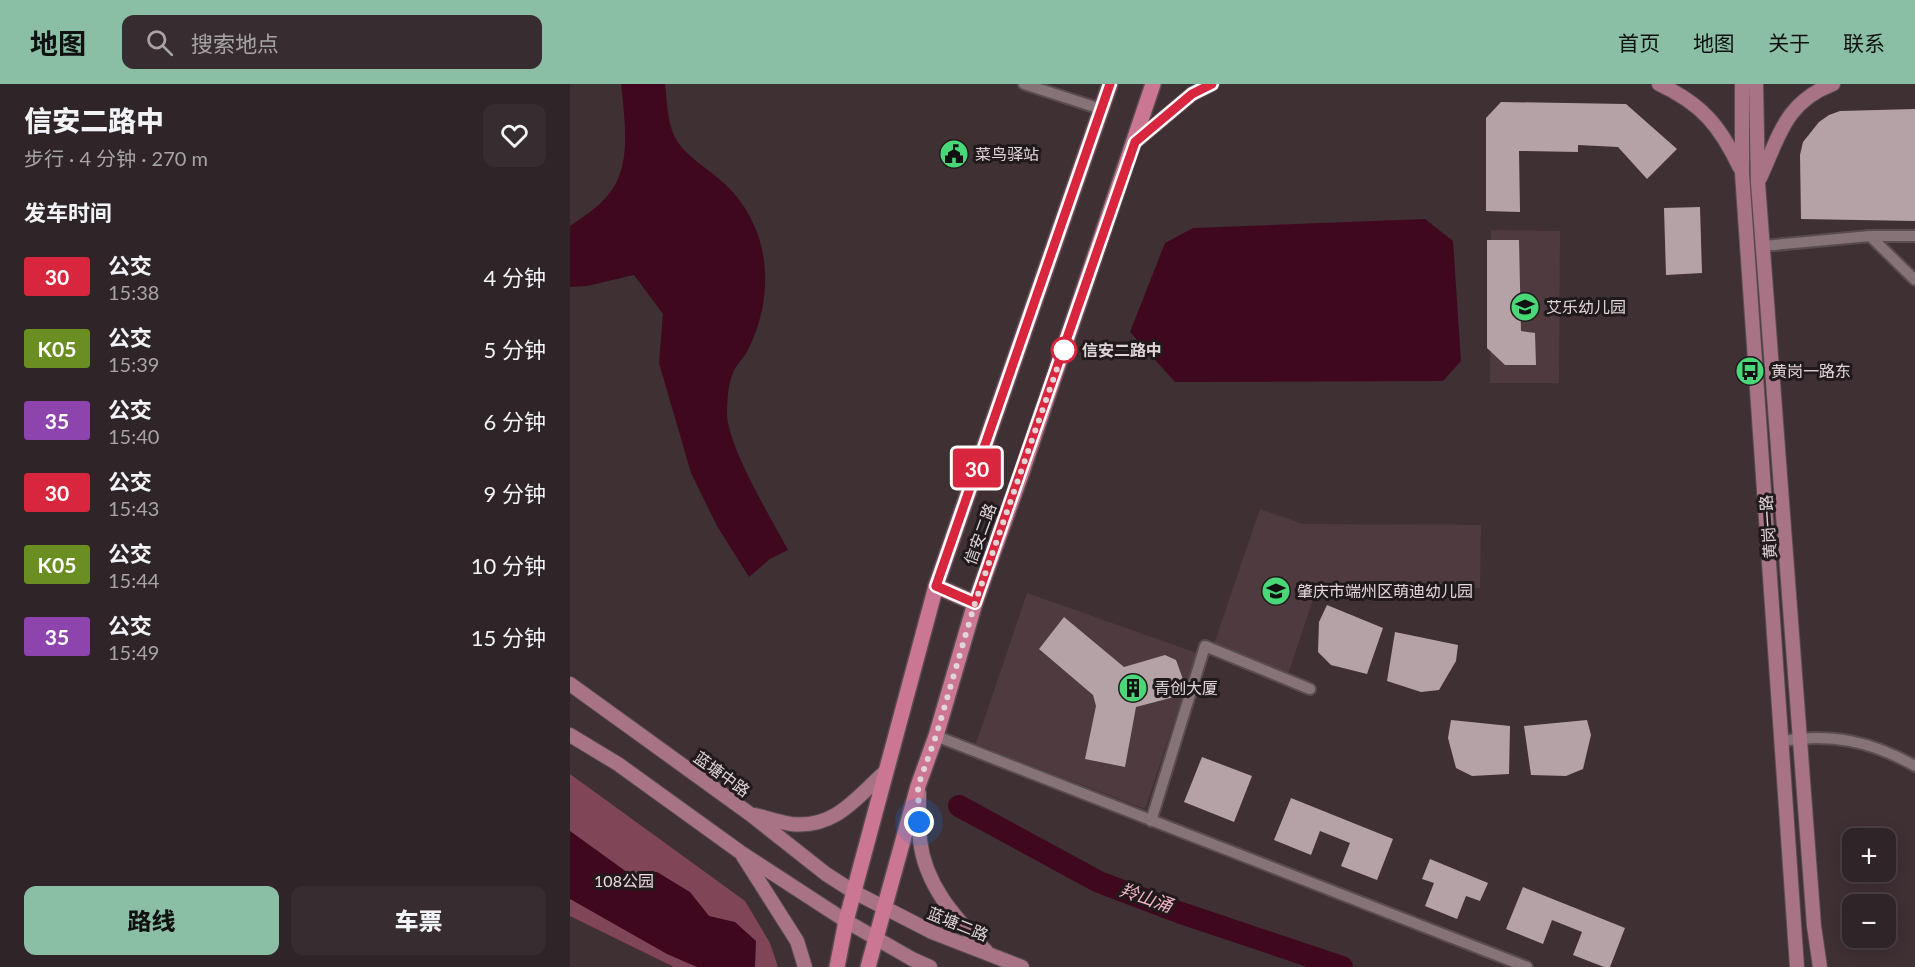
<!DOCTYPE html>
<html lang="zh">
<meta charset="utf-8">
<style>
:root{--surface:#2f2427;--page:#372c2f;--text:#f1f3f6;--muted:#a7a4a7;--line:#4a4144;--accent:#8abfa5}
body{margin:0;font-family:Lato,"Noto Sans SC",sans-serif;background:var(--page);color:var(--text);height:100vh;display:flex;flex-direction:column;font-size:22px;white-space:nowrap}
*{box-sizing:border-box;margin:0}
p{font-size:20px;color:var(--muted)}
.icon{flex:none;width:33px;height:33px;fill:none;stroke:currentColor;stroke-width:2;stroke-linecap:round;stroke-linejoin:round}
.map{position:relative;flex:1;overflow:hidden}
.panel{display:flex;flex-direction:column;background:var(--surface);width:570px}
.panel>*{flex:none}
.badge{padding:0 12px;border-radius:4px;font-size:21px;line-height:39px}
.buttons{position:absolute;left:1272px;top:744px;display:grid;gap:12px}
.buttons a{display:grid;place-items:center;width:54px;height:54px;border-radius:12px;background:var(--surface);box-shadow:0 3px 15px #0003,0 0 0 2px var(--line);font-size:30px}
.you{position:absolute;width:30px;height:30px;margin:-15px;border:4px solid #fff;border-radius:50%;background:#1a73e8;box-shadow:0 0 0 9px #1a73e833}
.map>.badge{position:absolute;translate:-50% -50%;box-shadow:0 0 0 3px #fff}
h2{padding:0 24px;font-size:22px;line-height:54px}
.round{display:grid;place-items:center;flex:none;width:63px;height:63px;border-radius:12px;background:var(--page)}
.headline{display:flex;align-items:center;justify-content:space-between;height:102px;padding:0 24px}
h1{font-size:28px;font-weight:800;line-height:45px}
.primary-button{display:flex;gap:12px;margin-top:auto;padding:12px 24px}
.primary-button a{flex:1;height:69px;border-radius:12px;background:var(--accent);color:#111;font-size:24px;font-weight:800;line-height:69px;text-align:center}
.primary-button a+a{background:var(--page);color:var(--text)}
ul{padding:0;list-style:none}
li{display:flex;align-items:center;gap:18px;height:72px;padding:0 24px}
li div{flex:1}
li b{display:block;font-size:22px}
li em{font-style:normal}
li .badge{min-width:66px;font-weight:700;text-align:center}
header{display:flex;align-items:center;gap:36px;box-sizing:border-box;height:84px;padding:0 30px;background:var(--accent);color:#111}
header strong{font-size:28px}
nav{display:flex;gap:33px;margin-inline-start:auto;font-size:21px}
.search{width:420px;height:54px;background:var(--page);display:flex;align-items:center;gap:15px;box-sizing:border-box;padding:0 21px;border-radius:12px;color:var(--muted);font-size:22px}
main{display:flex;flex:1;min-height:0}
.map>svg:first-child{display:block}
.built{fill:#4f3a3f}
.green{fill:#804658}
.water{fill:#40081f}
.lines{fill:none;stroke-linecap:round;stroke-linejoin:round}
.river{stroke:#40081f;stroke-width:22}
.building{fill:#b4a2a6}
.minor-casing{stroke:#594c50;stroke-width:14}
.secondary-casing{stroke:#594c50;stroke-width:16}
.primary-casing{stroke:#594c50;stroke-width:18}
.minor{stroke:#857378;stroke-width:10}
.secondary{stroke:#a87485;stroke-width:14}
.primary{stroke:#cb7692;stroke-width:15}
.line-casing{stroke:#fff;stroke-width:14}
.line{stroke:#d7263d;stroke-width:9}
.walk{stroke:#e0d6d8;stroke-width:6;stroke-dasharray:0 10.8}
.stop-dot{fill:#fff;stroke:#d7263d;stroke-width:3}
.labels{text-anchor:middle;stroke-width:6;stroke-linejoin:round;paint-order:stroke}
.poi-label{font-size:16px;fill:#e0d6d8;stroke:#211a1c;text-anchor:start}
.stop-label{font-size:16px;font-weight:bold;fill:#e0d6d8;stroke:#211a1c;text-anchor:start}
.street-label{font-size:16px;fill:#e0d6d8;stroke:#211a1c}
.park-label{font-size:16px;fill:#f2dae0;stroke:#211a1c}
.water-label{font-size:18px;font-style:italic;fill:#f8b4c7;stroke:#211a1c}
</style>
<header>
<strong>地图</strong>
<div class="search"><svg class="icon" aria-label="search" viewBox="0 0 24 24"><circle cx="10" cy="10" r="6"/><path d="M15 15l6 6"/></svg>搜索地点</div>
<nav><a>首页</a><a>地图</a><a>关于</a><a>联系</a></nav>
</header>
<main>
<section class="panel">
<div class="headline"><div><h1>信安二路中</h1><p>步行 · 4 分钟 · 270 m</p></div><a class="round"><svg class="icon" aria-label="heart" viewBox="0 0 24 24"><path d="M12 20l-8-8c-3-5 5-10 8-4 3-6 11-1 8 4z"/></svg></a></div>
<h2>发车时间</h2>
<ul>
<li><span class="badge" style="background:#d7263d;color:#fff">30</span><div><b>公交</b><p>15:38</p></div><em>4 分钟</em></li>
<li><span class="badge" style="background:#6b8e23;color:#fff">K05</span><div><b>公交</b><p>15:39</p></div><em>5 分钟</em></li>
<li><span class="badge" style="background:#8e44ad;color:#fff">35</span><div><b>公交</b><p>15:40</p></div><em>6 分钟</em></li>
<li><span class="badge" style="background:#d7263d;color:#fff">30</span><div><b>公交</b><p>15:43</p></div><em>9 分钟</em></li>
<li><span class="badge" style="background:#6b8e23;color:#fff">K05</span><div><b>公交</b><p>15:44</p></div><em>10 分钟</em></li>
<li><span class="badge" style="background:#8e44ad;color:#fff">35</span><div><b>公交</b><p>15:49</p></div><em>15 分钟</em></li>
</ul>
<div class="primary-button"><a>路线</a><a>车票</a></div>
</section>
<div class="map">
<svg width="1345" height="883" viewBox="0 0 1345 883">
<rect width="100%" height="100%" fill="#3f3034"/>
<g class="built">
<path d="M921,146L990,147L989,299H920Z"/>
<path d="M690,425L733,440L911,441L910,504L756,502L745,510L717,593L643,563Z"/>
<path d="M457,509L627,569L575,725L406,660Z"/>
</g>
<path class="green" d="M0,690L175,817L200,859L208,883H104L0,832Z"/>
<g class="water">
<path d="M51,0H95C97,16 97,34 103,49C110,68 133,81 148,94C169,111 184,134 191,161C200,197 194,233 178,266C174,274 166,281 163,289C158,300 157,318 157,330C158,363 201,434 218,466L200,475L179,493L147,442L121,389L89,279L93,230L64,191L17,202L0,203V142C16,131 35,119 45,101C61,72 54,31 51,0Z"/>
<path d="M855,135L883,157L891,277L873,297L605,298L560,248L595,159L623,144Z"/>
<path d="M0,747L61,791L87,788L120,808L139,832L165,838L186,857L185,883H127L97,870L0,815Z"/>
</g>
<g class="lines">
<path class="river" d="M389,722L529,798L611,829L772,883"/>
</g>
<g class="building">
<path d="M931,18L1056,20L1107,65L1077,95L1048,63L1008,61V68L949,67L950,128L916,127V34Z"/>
<path d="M1345,25V137L1231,135L1230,71L1233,58L1249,38L1259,31L1270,27Z"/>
<path d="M1130,123L1132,189L1096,191L1094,124Z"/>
<path d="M917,156H949L951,247L965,249L966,281H935L917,264Z"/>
<path d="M757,521L813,544L797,590L761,581L748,568L749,538Z"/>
<path d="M494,533L554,583L595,571L606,576L614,598L608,612L566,623L555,683L515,675L526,622L523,611L469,565Z"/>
<path d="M825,548L888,561L886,577L869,606L851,608L817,597Z"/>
<path d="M881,636L940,642L939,690L902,692L886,684L878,654Z"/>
<path d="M1017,636L1021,651L1013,685L996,692L961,691L954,642Z"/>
<path d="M632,673L682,692L664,738L614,718Z"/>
<path d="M721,714L823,755L807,796L771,782L780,759L750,747L741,771L704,756Z"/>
<path d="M860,775L918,799L910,817L896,812L887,835L855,822L864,799L852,795Z"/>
<path d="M953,803L1055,844L1040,883H1034L1003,871L1012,848L982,836L973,860L936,845Z"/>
</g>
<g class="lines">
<g class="minor-casing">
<g id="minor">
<path d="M454,0L531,25"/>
<path d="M1300,152L1345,196"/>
<path d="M1193,162L1300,152H1345"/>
<path d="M366,652L957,883"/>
<path d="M1211,657C1261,649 1301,657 1345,682"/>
<path d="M581,737L635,562L740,605"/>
</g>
</g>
<g class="secondary-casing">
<g id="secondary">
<path d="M1089,0C1132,20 1150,42 1170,84"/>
<path d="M1172,0V89L1227,883"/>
<path d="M1186,0L1188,99L1244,842L1250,883"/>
<path d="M565,58L622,10L642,0"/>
<path d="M1190,94C1209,53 1215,18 1263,0"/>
<path d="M0,600L180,730L256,790L284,808L362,848L452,883"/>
<path d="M0,651L48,680L170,768L276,837L342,875L360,883"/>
<path d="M349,709C349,724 348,740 350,756C355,802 386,834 416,867"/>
<path d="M185,731C197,734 209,738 221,740C265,745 286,714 315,688"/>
<path d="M173,772L227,857L235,883"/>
</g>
</g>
<g class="primary-casing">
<g id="primary">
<path d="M366,502L405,519"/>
<path d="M267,883L276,837L366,502L540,0"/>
<path d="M298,883L348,702L366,652L405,519L452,388L583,0"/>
</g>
</g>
<use href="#minor" class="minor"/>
<use href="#secondary" class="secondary"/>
<use href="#primary" class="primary"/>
</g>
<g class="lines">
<g class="line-casing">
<path id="line" d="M540,0L366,502L405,519L565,58L622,10L642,0"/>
</g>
<use href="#line" class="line"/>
<path class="walk" d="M349,738L348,702L366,652L405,519L497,256L494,266"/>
</g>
<defs>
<g id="civic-disc" transform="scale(1.5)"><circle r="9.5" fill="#49d778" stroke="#211a1c"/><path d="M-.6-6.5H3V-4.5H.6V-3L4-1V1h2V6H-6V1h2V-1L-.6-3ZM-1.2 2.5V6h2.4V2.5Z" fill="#111"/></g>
<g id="school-disc" transform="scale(1.5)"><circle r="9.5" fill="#49d778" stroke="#211a1c"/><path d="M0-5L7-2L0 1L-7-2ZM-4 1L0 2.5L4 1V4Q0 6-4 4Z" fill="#111"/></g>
<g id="bus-disc" transform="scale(1.5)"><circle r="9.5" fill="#49d778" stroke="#211a1c"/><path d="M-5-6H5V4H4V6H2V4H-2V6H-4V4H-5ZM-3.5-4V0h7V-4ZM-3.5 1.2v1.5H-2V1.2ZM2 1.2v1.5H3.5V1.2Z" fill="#111"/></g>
<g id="building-disc" transform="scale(1.5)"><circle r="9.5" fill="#49d778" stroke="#211a1c"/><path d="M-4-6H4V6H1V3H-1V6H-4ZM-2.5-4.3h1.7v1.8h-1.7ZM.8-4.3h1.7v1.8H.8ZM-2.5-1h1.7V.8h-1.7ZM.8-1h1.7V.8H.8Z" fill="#111"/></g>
</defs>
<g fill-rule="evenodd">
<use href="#civic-disc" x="384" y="70"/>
<use href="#school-disc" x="955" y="223"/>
<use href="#bus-disc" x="1180" y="287"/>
<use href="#school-disc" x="706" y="507"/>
<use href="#building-disc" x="563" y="604"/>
</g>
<circle class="stop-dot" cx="494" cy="266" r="12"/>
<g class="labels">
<g class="poi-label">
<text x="405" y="76">菜鸟驿站</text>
<text x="976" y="229">艾乐幼儿园</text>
<text x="1201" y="293">黄岗一路东</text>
<text x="727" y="513">肇庆市端州区萌迪幼儿园</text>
<text x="584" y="610">青创大厦</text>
</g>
<g class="stop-label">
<text x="512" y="272">信安二路中</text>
</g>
<g class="street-label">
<text transform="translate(1198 443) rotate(-94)" y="6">黄岗一路</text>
<text transform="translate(410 450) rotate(-70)" y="6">信安二路</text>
<text transform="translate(152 690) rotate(36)" y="6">蓝塘中路</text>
<text transform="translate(388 840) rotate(22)" y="6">蓝塘二路</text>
</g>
<g class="park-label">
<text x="54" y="803">108公园</text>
</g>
<g class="water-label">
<text transform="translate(576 814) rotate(19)" y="6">羚山涌</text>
</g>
</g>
</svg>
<div class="buttons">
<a>+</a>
<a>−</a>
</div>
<div class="you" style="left:349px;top:738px"></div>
<b class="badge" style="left:407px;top:384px;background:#d7263d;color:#fff">30</b>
</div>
</main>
